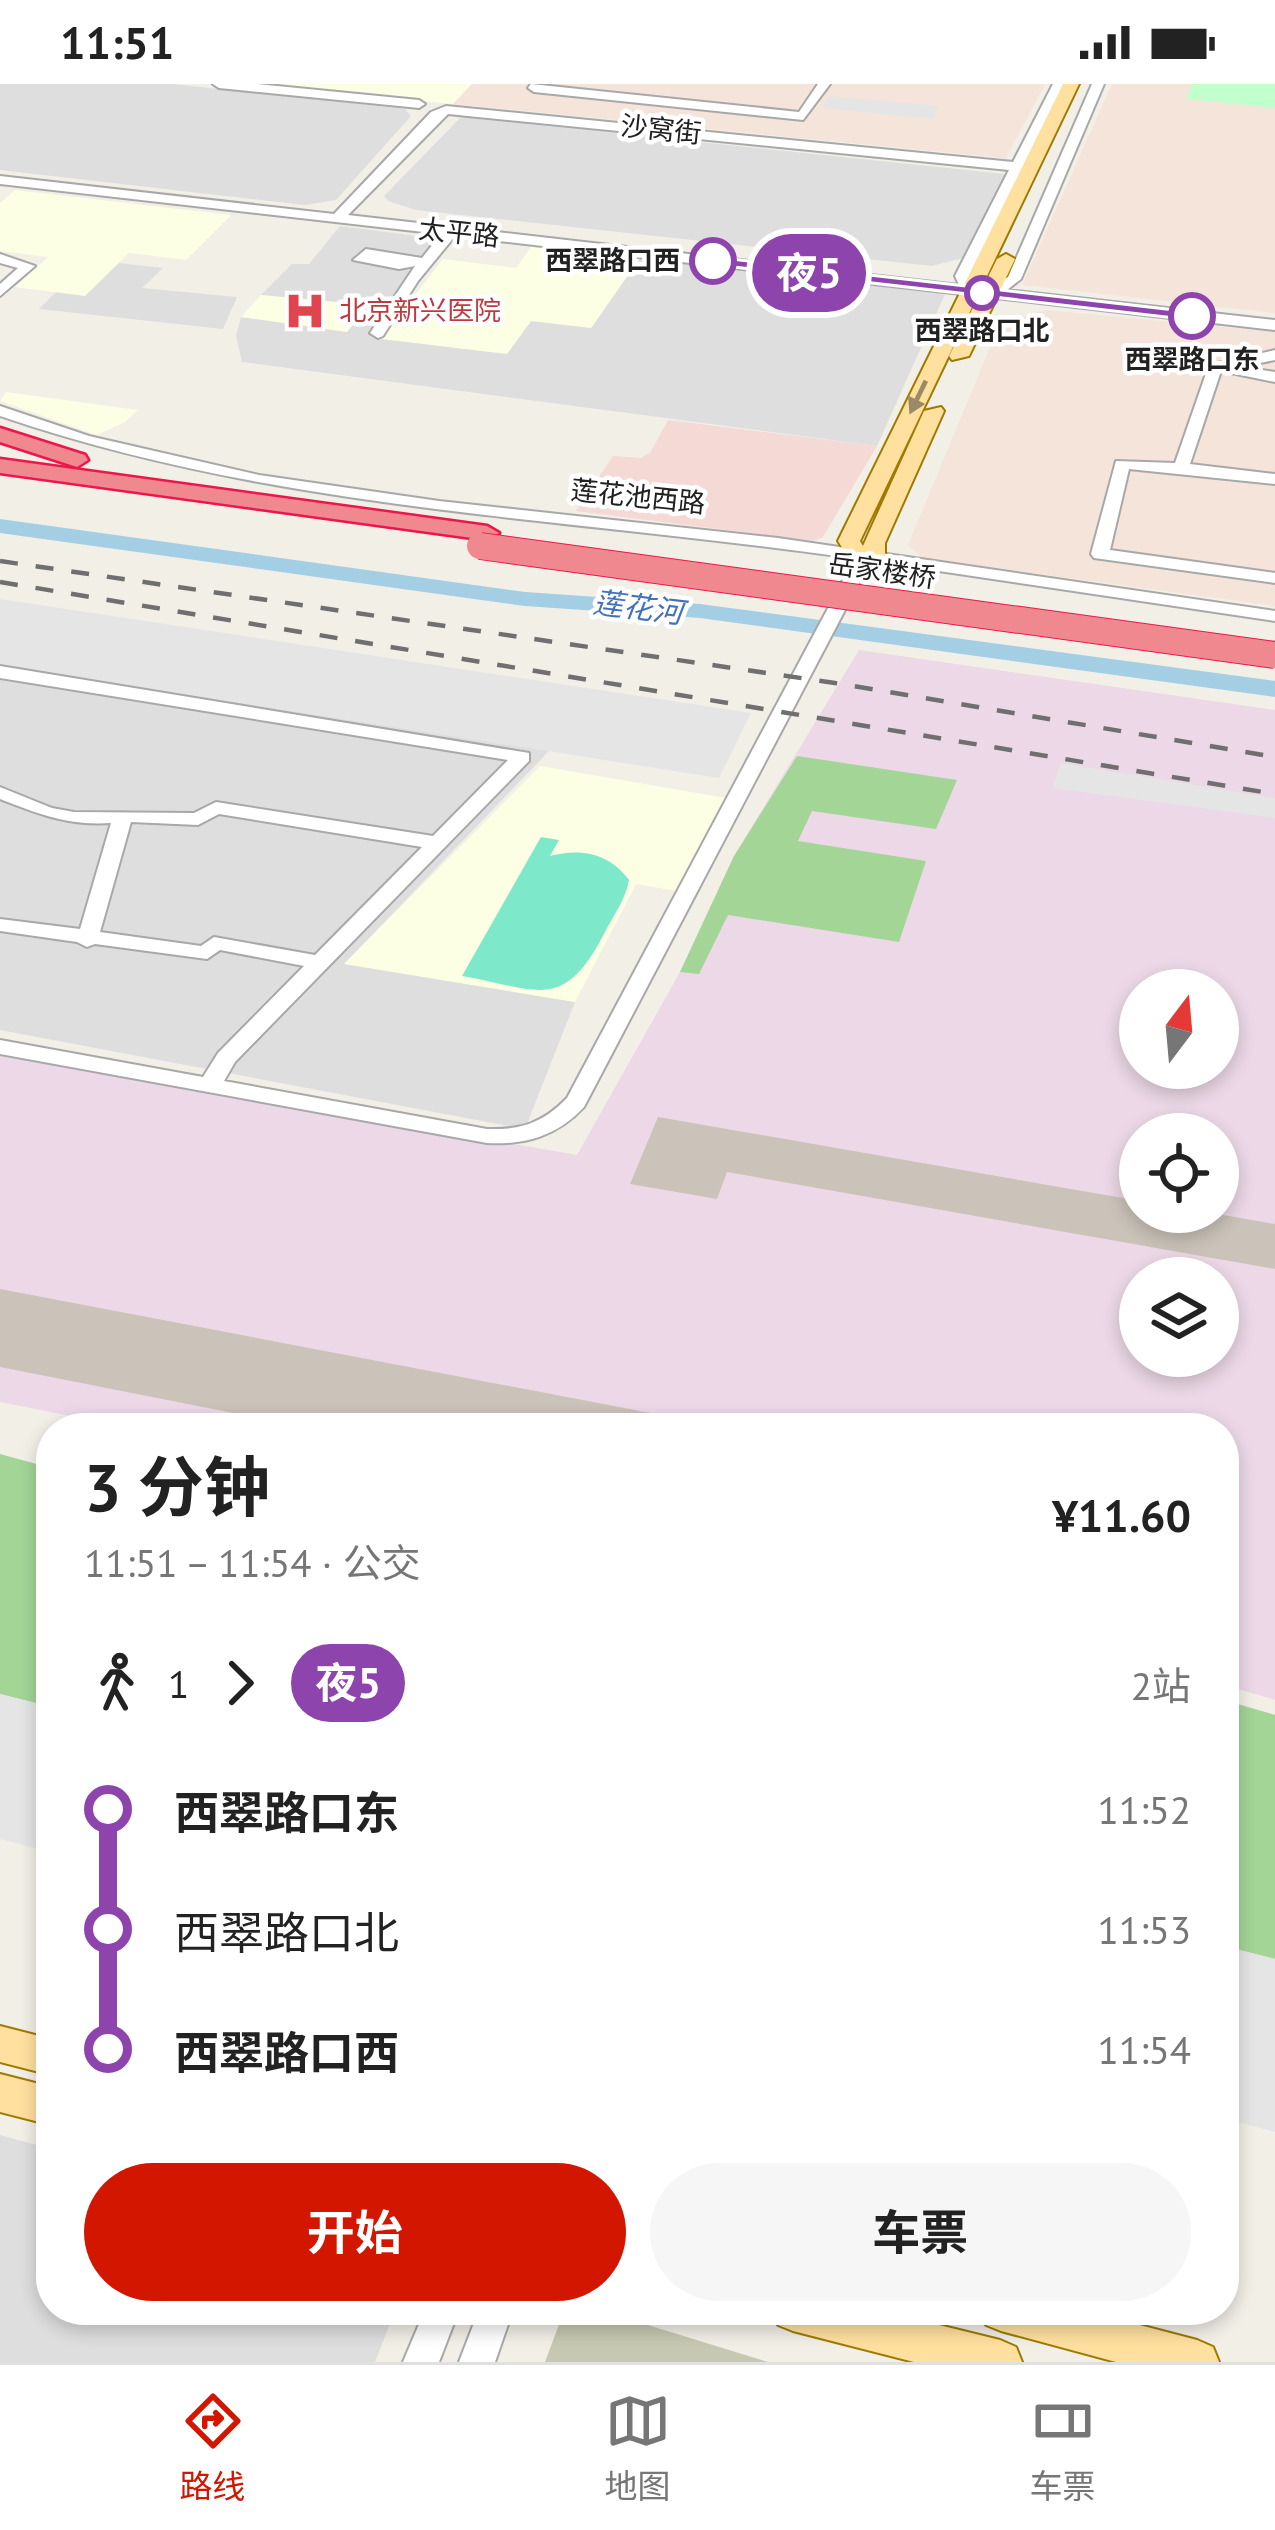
<!DOCTYPE html>
<html lang="zh">
<meta charset="utf-8">
<style>
:root{--surface:#fff;--page:#f6f6f6;--text:#222;--muted:#767676;--line:#e0e0e0;--accent:#d21600}
body{margin:0;font-family:"PT Sans","Noto Sans SC",sans-serif;background:var(--page);color:var(--text);height:100vh;display:flex;flex-direction:column;font-size:45px;white-space:nowrap}
*{box-sizing:border-box;margin:0}
p{font-size:39px;color:var(--muted)}
.icon{flex:none;width:66px;height:66px;fill:none;stroke:currentColor;stroke-width:2;stroke-linecap:round;stroke-linejoin:round}
.map{position:relative;flex:1;overflow:hidden}
.details{position:absolute;left:36px;top:1329px;width:1203px;height:912px;display:flex;flex-direction:column;background:var(--surface);border-radius:48px;box-shadow:0 6px 18px #0003}
.details>*{flex:none}
.badge{padding:0 24px;border-radius:39px;font-size:42px;line-height:78px}
.needle{width:78px;rotate:16deg}
.buttons{position:absolute;left:1119px;top:885px;display:grid;gap:24px}
.buttons a{display:grid;place-items:center;width:120px;height:120px;border-radius:50%;background:var(--surface);box-shadow:0 6px 18px #0003;font-size:60px}
.map>.badge{position:absolute;translate:-50% -50%;box-shadow:0 0 0 6px #fff}
.legs{display:flex;align-items:center;gap:18px;height:132px;padding:0 48px;font-size:39px}
.legs p{margin-inline-start:auto}
.headline{display:flex;align-items:center;justify-content:space-between;height:204px;padding:0 48px}
h1{font-size:66px;font-weight:700;line-height:90px}
.primary-button{display:flex;gap:24px;margin-top:auto;padding:24px 48px}
.primary-button a{flex:1;height:138px;border-radius:72px;background:var(--accent);color:#fff;font-size:48px;font-weight:700;line-height:138px;text-align:center}
.primary-button a+a{background:var(--page);color:var(--text)}
ul{padding:0 48px;list-style:none}
li{display:flex;align-items:center;gap:42px;height:120px;font-size:45px}
li i{display:grid;place-items:center;width:18px;height:100%;margin:0 15px;background:currentColor}
li i::after{content:'';width:30px;height:30px;margin:-15px;border:9px solid;border-radius:50%;background:var(--surface)}
li p{margin-inline-start:auto}
li:first-child i{background:linear-gradient(#0000 50%,currentColor 0)}
li:last-child i{background:linear-gradient(currentColor 50%,#0000 0)}
.status{display:flex;justify-content:space-between;align-items:center;height:84px;padding:0 60px;background:var(--surface);direction:ltr}
.status svg{height:33px;fill:currentColor}
.tabs{display:flex;justify-content:space-around;align-items:center;height:168px;border-top:3px solid var(--line);background:var(--surface);font-size:33px;color:var(--muted)}
.tabs a{display:grid;justify-items:center;gap:6px}
.tabs .current{color:var(--accent)}
.map>svg:first-child{display:block}
.residential{fill:#dfdede}
.commercial{fill:#f4d9d5}
.industrial{fill:#ecd8e6;fill-rule:evenodd}
.education{fill:#fcffe3}
.military{fill:#f5e4d9}
.construction{fill:#c6c8b1}
.forest{fill:#a3d597}
.park{fill:#c1ffcc}
.pitch{fill:#7de8ca}
.parking{fill:#e5e5e5}
.lines{fill:none;stroke-linecap:round;stroke-linejoin:round}
.river{fill:#a3cee4;fill-rule:evenodd}
.building{fill:#cbc3b9}
.minor-casing{stroke:#a8a8a8;stroke-width:4}
.major-casing{stroke:#9e7a00;stroke-width:4}
.highway-casing{stroke:#ed164a;stroke-width:5}
.minor{fill:#fff;fill-rule:evenodd}
.major{fill:#ffe09f;fill-rule:evenodd}
.highway{fill:#f08890;fill-rule:evenodd}
.rail{stroke:#6f6f6f;stroke-width:4.5;stroke-dasharray:18 18;stroke-linecap:butt}
.highway-bridge-casing{stroke:#ed164a;stroke-width:28;stroke-linecap:butt}
.highway-bridge{stroke:#f08890;stroke-width:26}
.oneway{fill:#9b8a66}
.line-1{fill:#8e44ad;stroke:#fff;stroke-width:3}
.stop-1-dot{fill:#fff;stroke:#8e44ad;stroke-width:6}
.labels{text-anchor:middle;stroke-width:9;stroke-linejoin:round;paint-order:stroke}
.far-street-label{font-size:27px;fill:#212121;stroke:#fff}
.far-stop-label{font-size:27px;font-weight:bold;fill:#212121;stroke:#fff}
.far-health-label{font-size:27px;fill:#be3a42;stroke:#fff;text-anchor:start}
.far-water-label{font-size:30px;font-style:italic;fill:#4272bc;stroke:#fff}
</style>
<div class="status"><b>11:51</b><svg viewBox="0 0 49 12"><path d="M0 12V9h3v3zM5 12V6h3v6zM10 12V3h3v9zM15 12V0h3v12zM26 1h20v11H26zM47 4h2v5h-2z"/></svg></div>
<div class="map">
<svg width="1275" height="2278" viewBox="0 0 1275 2278">
<rect width="100%" height="100%" fill="#f2efe7"/>
<g class="residential">
<path d="M0,0H173L405,25L411,32L336,116L305,121L0,86Z"/>
<path d="M461,33L1005,90L966,173L932,182L416,126L388,117L384,112Z"/>
<path d="M340,142L440,155L373,252L506,269L531,237L592,243L640,174L945,210L877,362L242,278L236,252L241,233L347,247L367,221L261,211L292,180H309Z"/>
<path d="M119,179L163,184L142,204L237,213L223,245L39,225L56,208L85,211Z"/>
<path d="M0,581L549,667L345,879L575,918L525,1045L0,946Z"/>
<path d="M0,2051L51,2065V2226H387L391,2237L375,2278H0Z"/>
</g>
<path class="commercial" d="M668,336L877,362L823,453L813,457L576,427L613,372L641,374L650,369Z"/>
<path class="industrial" d="M859,566L1275,626V1616L1224,1601V1344H131L0,1318V971L577,1071L680,888L734,772ZM1140,906H1218V984H1140ZM1140,1050H1218V1128H1140ZM1140,1194H1218V1272H1140Z"/>
<g class="education">
<path d="M257,0H472L453,20Z"/>
<path d="M15,106L231,131L186,176L129,169L85,212L15,203L48,173L0,167V119Z"/>
<path d="M532,162L640,174L591,244L531,237L507,270L381,255L443,175L516,184Z"/>
<path d="M261,211L368,221L347,248L241,233Z"/>
<path d="M6,308L138,326L125,338L97,351L0,317Z"/>
<path d="M540,682L726,714L677,807L636,800L575,918L344,880Z"/>
</g>
<g class="military">
<path d="M472,0H1045L1006,74L453,20Z"/>
<path d="M1112,0H1275V229L1022,201Z"/>
<path d="M1047,226L1275,248V522L922,474L908,461L1001,237Z"/>
</g>
<path class="construction" d="M571,2226H599L768,2278H545L561,2235Z"/>
<g class="forest">
<path d="M797,672L957,696L936,745L812,727L798,757L926,777L899,858L728,831L699,890L680,888L734,772Z"/>
<path d="M0,1370L51,1384V1623L0,1610Z"/>
<path d="M1224,1616L1275,1631V1875L1224,1862Z"/>
</g>
<path class="park" d="M1192,0H1275V24L1186,15Z"/>
<path class="pitch" d="M541,753L559,756L550,772C581,764 609,769 629,796C626,814 614,831 605,848C563,930 538,905 462,892Z"/>
<g class="parking">
<path d="M830,12L939,22L933,35L822,24Z"/>
<path d="M0,515L751,629L719,694L0,581Z"/>
<path d="M1060,679L1275,714V734L1053,704Z"/>
<path d="M0,1610L51,1623V1768L0,1755Z"/>
<path d="M1224,1862L1275,1875V2048L1224,2034Z"/>
</g>
<g class="lines">
<path class="river" d="M0,435L525,508L700,520L1275,597V613L700,534L525,522L0,449Z"/>
</g>
<g class="building">
<path d="M658,1033L1140,1117V1128H1206L1275,1140V1185L727,1088L717,1115L630,1100Z"/>
<path d="M0,1205L687,1336L686,1344H309L0,1283Z"/>
</g>
<g class="lines">
<g class="minor-casing">
<g id="minor">
<path d="M213,0H257L419,16L425,20L419,24L219,4Z"/>
<path d="M531,0L799,28L818,0H830L803,36L534,8L528,4Z"/>
<path d="M1053,0H1065L1026,80L1037,84L1022,87L969,192L974,202L990,204L1008,193L1092,0H1104L1021,195L1007,206L1275,236V246L455,152L418,197L383,252L378,254L370,249L415,182L399,185L353,176L366,165L422,174L441,150L0,100V92L334,130L431,28L446,22L1013,78ZM448,30L1009,86L955,192L959,201L348,131Z"/>
<path d="M0,170L35,182L0,212V200L18,184L0,179Z"/>
<path d="M1275,266V276L1241,283L1275,288V298L1221,287L1190,380L1275,390V400L1129,385L1110,466L1275,489V499L1094,474L1091,470L1116,377L1175,379L1209,281Z"/>
<path d="M0,322L89,352L259,391L439,417L778,454L1275,527V537L878,478L866,486L584,1023C557,1052 526,1061 487,1059L0,970V956L203,993L218,969L304,882L220,866L207,875L95,860L87,863L77,858L0,847V835L80,845L111,739C68,742 39,730 0,715V703L52,724L74,728L194,729L216,718L433,752L508,676L0,594V582L529,669V677L235,978L224,997L487,1045C521,1046 543,1039 567,1014L850,483L859,475C569,433 280,428 0,332ZM219,730L422,763L315,871L214,853L201,862L100,848L131,738L198,741Z"/>
<path d="M425,2226H459L439,2278H403Z"/>
<path d="M479,2226H513L495,2278H459Z"/>
</g>
</g>
<g class="major-casing">
<g id="major">
<path d="M1063,0H1079L860,457L863,462L924,327L941,323L944,327L885,459V473L874,480L850,476L838,457Z"/>
<path d="M1006,170L1015,175L969,272L952,276L949,272L997,175Z"/>
<path d="M0,1942L51,1955V1991L0,1978Z"/>
<path d="M0,1990L51,2003V2041L0,2028Z"/>
<path d="M771,2226H878L1000,2256L1016,2263L1022,2278H914L793,2247L778,2241Z"/>
<path d="M979,2226H1082L1197,2256L1213,2263L1219,2278H1116L1001,2247L986,2241Z"/>
</g>
</g>
<g class="highway-casing">
<g id="highway">
<path d="M0,344L85,371L88,376L77,383L0,358Z"/>
<path d="M0,375L487,442L499,449L487,456L0,389Z"/>
</g>
</g>
<use href="#minor" class="minor"/>
<use href="#major" class="major"/>
<use href="#highway" class="highway"/>
<g class="rail">
<path d="M0,477L835,599L1275,673"/>
<path d="M0,498L1275,710"/>
</g>
<g class="highway-bridge-casing">
<path id="highway-bridge" d="M480,462L1275,571"/>
</g>
<use href="#highway-bridge" class="highway-bridge"/>
</g>
<defs><path id="oneway-solid" d="M-6-.8H1V-3.2L6.5 0L1 3.2V.8H-6Z" transform="scale(3)"/></defs>
<use class="oneway" href="#oneway-solid" transform="translate(918 313) rotate(116)"/>
<path class="line-1" d="M713,173L1192,228L1200,232L1192,236L708,180Z"/>
<defs>
<g id="hospital-bare" transform="scale(3.24)"><path d="M-5-5h3v3.5h4V-5h3V5h-3V1.5h-4V5h-3Z" fill="#e0444e" stroke="#fff" stroke-width="2.5" paint-order="stroke"/></g>
</defs>
<g fill-rule="evenodd">
<use href="#hospital-bare" x="305" y="227"/>
</g>
<g class="stop-1-dot">
<circle cx="713" cy="177" r="21"/>
<circle cx="982" cy="209" r="15"/>
<circle cx="1192" cy="232" r="21"/>
</g>
<g class="labels">
<g class="far-street-label">
<text transform="translate(661 46) rotate(6)" y="9">沙窝街</text>
<text transform="translate(459 149) rotate(6)" y="9">太平路</text>
<text transform="translate(638 413) rotate(6)" y="9">莲花池西路</text>
<text transform="translate(882 487) rotate(8)" y="9">岳家楼桥</text>
</g>
<g class="far-stop-label">
<text x="680" y="186" text-anchor="end">西翠路口西</text>
<text x="982" y="256">西翠路口北</text>
<text x="1192" y="285">西翠路口东</text>
</g>
<g class="far-health-label">
<text x="339" y="236">北京新兴医院</text>
</g>
<g class="far-water-label">
<text transform="translate(638 524) rotate(7)" y="10">莲花河</text>
</g>
</g>
</svg>
<div class="buttons">
<a><svg class="needle" viewBox="-14 -14 28 28"><path d="M0-13l5 13h-10z" fill="#e53935"/><path d="M0 13l5-13h-10z" fill="#767676"/></svg></a>
<a><svg class="icon" aria-label="locate" viewBox="0 0 24 24"><circle cx="12" cy="12" r="6"/><path d="M12 2v4M12 18v4M2 12h4M18 12h4"/></svg></a>
<a><svg class="icon" aria-label="layers" viewBox="0 0 24 24"><path d="M12 4l9 5-9 5-9-5zM3 14l9 5 9-5"/></svg></a>
</div>
<b class="badge" style="left:809px;top:189px;background:#8e44ad;color:#fff">夜5</b>
<section class="details">
<div class="headline"><div><h1>3 分钟</h1><p>11:51 – 11:54 · 公交</p></div><b>¥11.60</b></div>
<div class="legs"><svg class="icon" aria-label="walk" viewBox="0 0 24 24"><circle cx="13" cy="4" r="2"/><path d="M13 8l-2 6 4 7M11 14l-3 7M7 12l3-4h3l4 4"/></svg>1<svg class="icon" aria-label="forward" viewBox="0 0 24 24"><path d="M9 5l7 7-7 7"/></svg><b class="badge" style="background:#8e44ad;color:#fff">夜5</b><p>2站</p></div>
<ul>
<li><i style="color:#8e44ad"></i><b>西翠路口东</b><p>11:52</p></li>
<li><i style="color:#8e44ad"></i><span>西翠路口北</span><p>11:53</p></li>
<li><i style="color:#8e44ad"></i><b>西翠路口西</b><p>11:54</p></li>
</ul>
<div class="primary-button"><a>开始</a><a>车票</a></div>
</section>
</div>
<nav class="tabs">
<a class="current"><svg class="icon" aria-label="directions" viewBox="0 0 24 24"><path d="M12 3l9 9-9 9-9-9zM9 14v-3h6M13 9l2 2-2 2"/></svg>路线</a>
<a><svg class="icon" aria-label="map" viewBox="0 0 24 24"><path d="M3 6l6-2 6 2 6-2v14l-6 2-6-2-6 2zM9 4v14M15 6v14"/></svg>地图</a>
<a><svg class="icon" aria-label="tickets" viewBox="0 0 24 24"><path d="M3 7h18v10H3zM15 7v10"/></svg>车票</a>
</nav>
